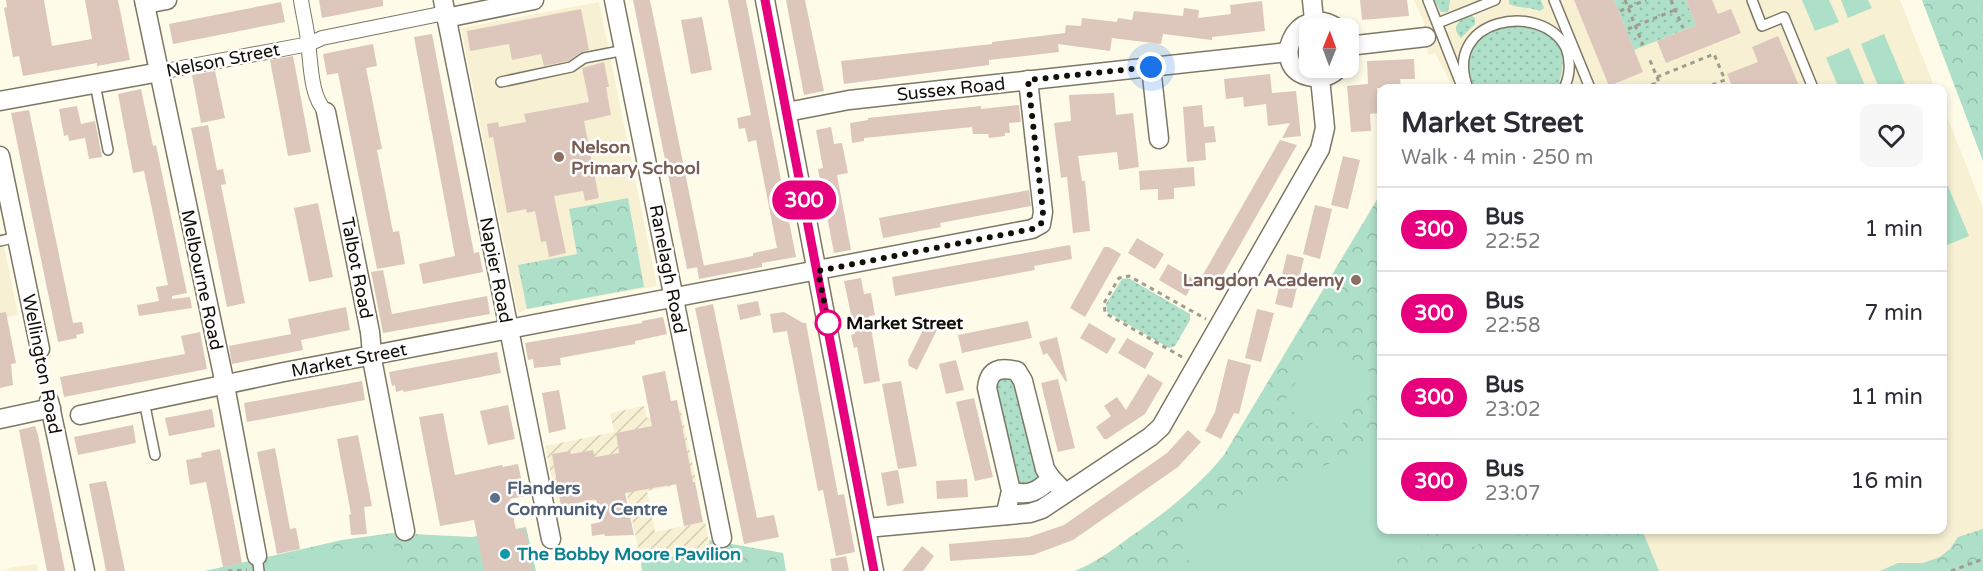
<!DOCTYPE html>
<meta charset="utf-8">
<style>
:root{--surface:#fff;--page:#f7f7f7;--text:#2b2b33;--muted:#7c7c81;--line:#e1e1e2}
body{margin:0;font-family:"Varela Round",sans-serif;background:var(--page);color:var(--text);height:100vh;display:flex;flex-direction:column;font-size:22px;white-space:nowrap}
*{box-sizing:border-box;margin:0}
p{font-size:20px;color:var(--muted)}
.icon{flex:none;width:33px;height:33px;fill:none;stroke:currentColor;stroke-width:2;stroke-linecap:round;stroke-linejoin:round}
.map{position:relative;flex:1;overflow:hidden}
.drawer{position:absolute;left:1377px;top:84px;width:570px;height:450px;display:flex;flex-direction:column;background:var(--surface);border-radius:12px;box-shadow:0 3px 9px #0003}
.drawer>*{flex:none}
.badge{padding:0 12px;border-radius:20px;font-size:21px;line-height:39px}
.needle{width:39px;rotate:1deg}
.controls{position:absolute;left:1299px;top:18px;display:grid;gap:12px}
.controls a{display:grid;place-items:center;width:60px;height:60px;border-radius:12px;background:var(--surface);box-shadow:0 3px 9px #0003;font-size:30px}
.you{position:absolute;width:30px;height:30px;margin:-15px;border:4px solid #fff;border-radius:50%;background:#1a73e8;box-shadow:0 0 0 9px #1a73e833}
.map>.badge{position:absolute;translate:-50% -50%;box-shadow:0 0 0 3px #fff}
.round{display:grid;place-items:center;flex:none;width:63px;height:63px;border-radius:12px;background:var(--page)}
.head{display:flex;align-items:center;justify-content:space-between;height:102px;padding:0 24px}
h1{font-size:28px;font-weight:800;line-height:45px}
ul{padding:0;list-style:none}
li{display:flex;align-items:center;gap:18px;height:84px;padding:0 24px;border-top:2px solid var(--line)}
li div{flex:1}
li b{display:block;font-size:22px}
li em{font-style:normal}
li .badge{min-width:66px;font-weight:700;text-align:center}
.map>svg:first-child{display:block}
.built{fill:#f7f0d3}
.industrial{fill:url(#industrial-furrows)}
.grass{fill:url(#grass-dots)}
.forest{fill:url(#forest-crowns)}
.garden{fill:#aedfc8}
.building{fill:#ddc7bd}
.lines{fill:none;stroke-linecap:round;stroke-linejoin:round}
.service-casing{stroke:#7d7865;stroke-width:12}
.pedestrian-casing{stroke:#7d7865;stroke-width:16}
.minor-casing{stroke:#7d7865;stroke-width:21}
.path{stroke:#a09d90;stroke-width:3;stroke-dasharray:4.5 4.5;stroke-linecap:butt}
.service{stroke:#fff;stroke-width:9}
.pedestrian{stroke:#fff;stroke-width:14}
.minor{stroke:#fff;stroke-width:18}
.line-casing{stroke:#fff;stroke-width:14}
.line{stroke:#e6007e;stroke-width:9}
.walk{stroke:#110f08;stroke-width:6;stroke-dasharray:0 10.8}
.education-dot{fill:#8d6e63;stroke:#fff;stroke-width:2}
.stop-dot{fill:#fff;stroke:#e6007e;stroke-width:3}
.service-dot{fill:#5c6f8a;stroke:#fff;stroke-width:2}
.culture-dot{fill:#0f9aa8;stroke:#fff;stroke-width:2}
.labels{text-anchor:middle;stroke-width:5;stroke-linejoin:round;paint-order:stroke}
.street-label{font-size:18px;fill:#110f08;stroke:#fff}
.education-label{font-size:18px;font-weight:bold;fill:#785e54;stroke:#fff;text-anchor:start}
.stop-label{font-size:18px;font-weight:bold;fill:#110f08;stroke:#fff;text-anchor:start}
.service-label{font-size:18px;font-weight:bold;fill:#4e5e75;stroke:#fff;text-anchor:start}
.culture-label{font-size:18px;font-weight:bold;fill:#0d838f;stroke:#fff;text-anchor:start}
</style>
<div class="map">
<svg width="1983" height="571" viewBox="0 0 1983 571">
<defs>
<pattern id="industrial-furrows" width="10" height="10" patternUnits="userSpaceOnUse" patternTransform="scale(1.5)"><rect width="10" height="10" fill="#f7f0d3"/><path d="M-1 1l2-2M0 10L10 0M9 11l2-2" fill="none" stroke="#d3cdb4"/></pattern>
<pattern id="grass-dots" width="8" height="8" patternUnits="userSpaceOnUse" patternTransform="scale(1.5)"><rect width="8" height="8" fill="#aedfc8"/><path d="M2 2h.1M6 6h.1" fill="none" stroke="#95beaa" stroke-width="1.8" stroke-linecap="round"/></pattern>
<pattern id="forest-crowns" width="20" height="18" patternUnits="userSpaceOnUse" patternTransform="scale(1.5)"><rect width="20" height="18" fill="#aedfc8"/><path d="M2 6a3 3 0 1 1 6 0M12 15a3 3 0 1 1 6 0" fill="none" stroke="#95beaa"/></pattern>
</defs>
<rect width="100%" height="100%" fill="#fefbe9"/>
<g class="built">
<path d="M1414,0H1900L1935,88H1453L1435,53L1428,55L1424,22Z"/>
<path d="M599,2L657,286L527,309L518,313L461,28Z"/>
<path d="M1943,106L1983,208V555L1940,571H1075L1106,554L1171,508L1211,472L1224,455L1381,193L1382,530H1942Z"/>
<path d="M1,232L18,315L0,318V233Z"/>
<path d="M37,564L38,571H0L15,567Z"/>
</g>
<path class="industrial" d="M644,406L647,418L681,410L696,481L647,491L655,532L705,522L710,550L641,563L627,494L558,508L545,446L614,432L610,413Z"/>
<g class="grass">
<path d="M1434,0H1450L1448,12H1441Z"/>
<path d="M1509,0H1541L1544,8L1540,11C1530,7 1518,8 1509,4Z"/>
<path d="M1614,0H1686L1696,25L1634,50Z"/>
<path d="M1470,15L1475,18V24L1461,38C1450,27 1459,20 1470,15Z"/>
<path d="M1507,19C1520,23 1536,25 1548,32C1568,42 1564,72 1557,88H1475C1467,72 1465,47 1481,34C1488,28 1499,23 1507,19Z"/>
<path d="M1128,278L1190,314V320L1175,346L1169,348L1164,345L1107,312L1106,304L1122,279Z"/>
<path d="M1013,377L1039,477L1037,482L1019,486L994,380Z"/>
</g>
<g class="forest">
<path d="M1922,0H1983V161Z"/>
<path d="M1381,193L1382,530H1642L1659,571H1075C1095,563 1113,550 1130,537C1165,513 1197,488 1224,455Z"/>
<path d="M628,198L644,287L527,309L518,265L577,254L569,209Z"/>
<path d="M526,527L536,571H205L342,540L392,533L472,537Z"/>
<path d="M1983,529V571H1880L1898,563H1923L1940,557L1950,549L1958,537Z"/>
<path d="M709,540L783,553L786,571H642L641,563L710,550Z"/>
</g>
<g class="garden">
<path d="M1802,0H1829L1839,22L1815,31Z"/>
<path d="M1841,0H1868L1872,8L1848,18Z"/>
<path d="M1884,34L1905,84L1895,88H1879L1861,44Z"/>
<path d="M1849,48L1866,88H1839L1826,58Z"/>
<path d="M1948,186L1969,236L1945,246L1942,240V188Z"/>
<path d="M1320,342L1373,374L1335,437L1282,405Z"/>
<path d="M1378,443L1382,452V530H1414L1423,549L1370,571H1193L1175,528Z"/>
<path d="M1453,530H1515L1462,551Z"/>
<path d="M394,545L399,571H307L305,560Z"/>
<path d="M297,557L300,571H269L267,561Z"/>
<path d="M249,562L251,571H205H207Z"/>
</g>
<g class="building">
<path d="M6,0H44L52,46L92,39L85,0H118L130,60L97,66V63L23,76L19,56L13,57L4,8L7,7Z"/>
<path d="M319,0H383V6L322,18Z"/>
<path d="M633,0H650L704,266L687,269Z"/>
<path d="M728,0H746L796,257L762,263V267L699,279L697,267L753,256V253L777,248L756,140L748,142L745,128L739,129L737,118L751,115Z"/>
<path d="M786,0H805L824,91L804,95Z"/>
<path d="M1360,0H1407L1409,16L1362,20Z"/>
<path d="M1574,0H1614L1643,72L1609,86Z"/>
<path d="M1686,0H1712L1718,14L1731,9L1741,33L1666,63L1657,41L1696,25Z"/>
<path d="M1262,1L1265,31L1212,37V40L1163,34L1161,44L1112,38L1110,51L1058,44L1059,52L989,60V65L844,84L841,61L992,44V42L1065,33L1066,25L1081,26L1082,18L1117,22L1118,18L1132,20L1134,11L1183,16L1184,8L1199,10L1198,18L1231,14L1230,5Z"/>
<path d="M281,2L285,22L173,44L169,24Z"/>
<path d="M581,9L589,50L581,52L568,61L544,66L541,54L512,60L509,44L470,51L467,31Z"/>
<path d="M702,17L712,70L691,74L681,20Z"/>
<path d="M432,34L474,253L479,252L483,272L423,284L419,264L455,256L414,37Z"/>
<path d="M1778,36L1800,88H1733L1727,74L1758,62L1752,47Z"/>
<path d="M373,44L377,66L366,68L382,149L377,150L393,232L399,231L405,264L377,269L338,73L327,75L323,54Z"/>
<path d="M293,56L311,152L288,156L270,60Z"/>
<path d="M1414,59L1415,79H1400L1401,88H1377L1379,113L1370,114L1371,131L1351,132L1347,86L1368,84L1367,61Z"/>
<path d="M604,62L609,87H606L611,115L584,121L599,198L585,201L583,191L554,196L566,253L549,257L546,241L541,242L535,211L527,213L526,209L507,213L493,137L489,138L487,124L498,122L499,127L526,122L524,114L589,102L582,68Z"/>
<path d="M215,71L225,118L201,123L192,75Z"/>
<path d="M1270,74L1272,93L1296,91L1301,136L1282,138L1290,123L1268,126L1266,104L1244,107L1243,97L1226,99L1224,79Z"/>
<path d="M141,89L153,146L156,145L187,293L172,296V299L190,297L192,308L139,316L137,305L159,301L156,287L168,285L144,171L133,173L118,94Z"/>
<path d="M1114,93L1116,115L1133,113L1139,167L1119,170L1117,152L1078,156L1082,181H1085L1090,231L1073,233L1067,177L1061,178L1054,123L1071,121L1069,95Z"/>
<path d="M1019,105L1021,122L1009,123L1010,133H1005V136L989,138L988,134H973L972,127L864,138V141L852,143L850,123L868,120V118L981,106V109Z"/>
<path d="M1202,105L1204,127L1214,126L1216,142L1205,143L1206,160L1187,162L1183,107Z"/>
<path d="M77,106L81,124L95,121L102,157L89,159L85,138L69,141L68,135L64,136L59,109Z"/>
<path d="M29,110L73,323L82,322L84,333L76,335L77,338L58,342L11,113Z"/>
<path d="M208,125L217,170L223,169L226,184L221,185L245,303L227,307L191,128Z"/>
<path d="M831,127L834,144L842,143L848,173L837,175L851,250L834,253L818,169L823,168L816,130Z"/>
<path d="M1280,140L1297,145L1216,287L1201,278Z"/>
<path d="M1343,156L1360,160L1348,209L1331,205Z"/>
<path d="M1194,167L1195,186L1174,188V199L1158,200V189L1140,190L1139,171Z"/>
<path d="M1029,190L1031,206L940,223L941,227L883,238L879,218Z"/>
<path d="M318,203L333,277L309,282L294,208Z"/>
<path d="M1315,205L1332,209L1320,259L1303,254Z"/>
<path d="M1137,238L1164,254L1155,269L1128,253Z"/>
<path d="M1070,245L1072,259L1034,266L1035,270L895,296L892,277Z"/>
<path d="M1104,247H1109L1121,254L1085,317L1070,308Z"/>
<path d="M1287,254L1304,258L1292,308L1275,304Z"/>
<path d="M1168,264L1195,280L1186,296L1159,280Z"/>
<path d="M383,270L392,314L487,296L490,314L383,333L371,272Z"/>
<path d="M861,278L864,294L871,293L875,315L869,316L880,381L864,384L857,347L854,348L851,335L855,334L844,281Z"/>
<path d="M758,301L761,315L740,320L737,305Z"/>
<path d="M713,304L757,518L774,515L779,537L744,544L695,308Z"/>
<path d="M346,307L350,330L301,340L303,350L232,364L229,346L291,334L288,319Z"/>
<path d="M1257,309L1274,313L1261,362L1245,358Z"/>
<path d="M6,312L16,363L11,364L13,385L0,388V313Z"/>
<path d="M784,312L803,323H806L838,495L844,494L855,552L836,556L823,490L818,491L787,331L773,333L770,314Z"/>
<path d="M663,317L667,334L635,341V344L560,358L561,365L534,368L533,359L528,360L525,343L642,323V321Z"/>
<path d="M928,320L939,326L917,370L909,366L908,360Z"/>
<path d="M1028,321L1032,338L962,353L958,335Z"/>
<path d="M1089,323L1116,339L1107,354L1080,338Z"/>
<path d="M200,332L207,369L64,397L60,377L185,354L181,336Z"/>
<path d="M1057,337L1067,381L1066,382L1047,353L1043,355L1039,342Z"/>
<path d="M1127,338L1154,353L1145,369L1118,353Z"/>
<path d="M497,352L501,373L404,392L403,390L396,392L395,385L392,386L389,372Z"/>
<path d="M1228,359L1251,365L1239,414L1234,413L1221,439L1205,431L1215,412Z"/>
<path d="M956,360L964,390L946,394L939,364Z"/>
<path d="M665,371L671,401L677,400L693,482H695L703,522L684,526L676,484L625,493L634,535L605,536L604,534L592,536L591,524L601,522L596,499L561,506L552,454L570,451L571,454L593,450L595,457L619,453L616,433L652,426L642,376Z"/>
<path d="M1148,374L1163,383L1145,414L1107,439H1104L1096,427L1111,416L1104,406L1117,397L1126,410Z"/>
<path d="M1058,379L1075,448L1058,452L1041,383Z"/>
<path d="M362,381L365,400L247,422L244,403Z"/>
<path d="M901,381L917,466L898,469L882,384Z"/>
<path d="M559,390L566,429L549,433L542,393Z"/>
<path d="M974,398L993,477L975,481L956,402Z"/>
<path d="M508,405L515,439L488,445L480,411Z"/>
<path d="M212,409L215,427L169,436L165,418Z"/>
<path d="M443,413L455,475L502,465L503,467L518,464L525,496L510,499L516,530L525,528L533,571H484L474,520L440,526L419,417Z"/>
<path d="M133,425L136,443L78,455L74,437Z"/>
<path d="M35,426L38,435L65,571H47L19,430Z"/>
<path d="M1188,430L1201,442L1178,467L1073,540L1033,555L950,561L949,544L1029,537L1064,525L1167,453Z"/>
<path d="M358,435L372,506L364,507L367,534L351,535L349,515L351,514L337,439Z"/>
<path d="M275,448L290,529L296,528L300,549L277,554L257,452Z"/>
<path d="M220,449L242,563L223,567L206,482L190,485L186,460L202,457L201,453Z"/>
<path d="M898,470L904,503L887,506L881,473Z"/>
<path d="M967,479L968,497L937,499L936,481Z"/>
<path d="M106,481L109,493L125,571H106L103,555L89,484Z"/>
<path d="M922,546L934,556L923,571H902Z"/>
<path d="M846,556L849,571H832L830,559Z"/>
</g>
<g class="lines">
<g class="service-casing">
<g id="service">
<path d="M1428,0L1461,84"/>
<path d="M1554,0L1590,88"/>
<path d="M1752,0L1762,26L1784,17L1813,88"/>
<path d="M1438,23L1495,0"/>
<path d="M501,82L571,67L584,58L625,50"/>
<path d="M95,84L108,150"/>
<path d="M1468,88C1441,18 1542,0 1566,48C1571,61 1570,76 1564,88"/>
<path d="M0,241L17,237"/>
<path d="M144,401L155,455"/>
<path d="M257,556L259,571"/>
</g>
</g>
<g class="pedestrian-casing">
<g id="pedestrian">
<path d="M301,0C303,14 307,28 308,42C311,63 310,96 326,112"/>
<path d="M160,72L309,44L322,38L445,13"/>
</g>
</g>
<g class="minor-casing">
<g id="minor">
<path d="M144,0L223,375L257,556"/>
<path d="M443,0L551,539"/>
<path d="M614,0L722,538"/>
<path d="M765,0L874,571"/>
<path d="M1312,0L1314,20"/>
<path d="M145,4L167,0"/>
<path d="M446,18L534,0"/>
<path d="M1337,28C1296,0 1265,71 1313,77C1323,79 1332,75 1339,68"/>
<path d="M1348,46L1426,37"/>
<path d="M1151,67L1159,139"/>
<path d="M0,101L160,72"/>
<path d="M326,112L370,332L373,364L405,531"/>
<path d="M787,112L849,100L1288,52"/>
<path d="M0,156L40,349"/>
<path d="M49,401L85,571"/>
<path d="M80,415L284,372L1032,229L1041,224L1043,212L1028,80"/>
<path d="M0,419L51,408"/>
<path d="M1011,491C1028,497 1039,491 1051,478"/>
<path d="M1007,515V508L1011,491L987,388C989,369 1000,367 1017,371L1023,381L1045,469L1051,478L1065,493"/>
<path d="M866,528L1030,513L1042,509L1150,437L1161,427L1320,149L1325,128L1320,78"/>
</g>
</g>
<g class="path">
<path d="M1625,0L1643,45"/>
<path d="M1671,0L1683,28"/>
<path d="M1620,11L1646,0"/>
<path d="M1628,29L1675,10"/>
<path d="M1657,77L1714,54L1725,80L1704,88"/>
<path d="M1643,88L1659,82L1649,58"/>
<path d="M1182,357L1105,313L1104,303L1119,278L1129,276L1206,319"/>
<path d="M43,365L46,385"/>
<path d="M228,571L247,570"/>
<path d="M1951,571L1983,559"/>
</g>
<use href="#service" class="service"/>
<use href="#pedestrian" class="pedestrian"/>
<use href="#minor" class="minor"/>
</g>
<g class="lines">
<g class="line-casing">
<path id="line" d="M765,0L874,571"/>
</g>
<use href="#line" class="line"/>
<path class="walk" d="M828,323L830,333L818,271L1032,229L1041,224L1043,212L1028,80L1151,67"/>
</g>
<g class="education-dot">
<circle cx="559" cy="157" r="6"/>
<circle cx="1356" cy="280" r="6"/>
</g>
<circle class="stop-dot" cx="828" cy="323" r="12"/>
<circle class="service-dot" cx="495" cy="498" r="6"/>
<circle class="culture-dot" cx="505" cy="554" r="6"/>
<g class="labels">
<g class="street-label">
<text transform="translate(223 60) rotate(-11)" y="6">Nelson Street</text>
<text transform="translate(951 89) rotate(-6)" y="6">Sussex Road</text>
<text transform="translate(357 268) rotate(79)" y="6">Talbot Road</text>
<text transform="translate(668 269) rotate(79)" y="6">Ranelagh Road</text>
<text transform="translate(496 270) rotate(79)" y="6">Napier Road</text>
<text transform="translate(202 280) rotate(78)" y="6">Melbourne Road</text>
<text transform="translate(349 360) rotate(-11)" y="6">Market Street</text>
<text transform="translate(42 364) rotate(79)" y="6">Wellington Road</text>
</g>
<g class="education-label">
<text x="571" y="153">Nelson<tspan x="571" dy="21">Primary School</tspan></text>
<text x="1344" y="286" text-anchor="end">Langdon Academy</text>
</g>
<g class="stop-label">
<text x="846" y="329">Market Street</text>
</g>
<g class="service-label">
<text x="507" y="494">Flanders<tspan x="507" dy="21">Community Centre</tspan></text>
</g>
<g class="culture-label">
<text x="517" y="560">The Bobby Moore Pavilion</text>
</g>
</g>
</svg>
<div class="controls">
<a><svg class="needle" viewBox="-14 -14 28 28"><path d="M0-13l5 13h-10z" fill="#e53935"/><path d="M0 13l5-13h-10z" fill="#7c7c81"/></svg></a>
</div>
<div class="you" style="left:1151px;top:67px"></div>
<b class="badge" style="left:804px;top:200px;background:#e6007e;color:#fff">300</b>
<section class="drawer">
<div class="head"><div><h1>Market Street</h1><p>Walk · 4 min · 250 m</p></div><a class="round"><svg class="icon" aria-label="heart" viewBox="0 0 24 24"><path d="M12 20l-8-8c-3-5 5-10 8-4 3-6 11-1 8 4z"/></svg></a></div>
<ul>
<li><span class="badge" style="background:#e6007e;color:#fff">300</span><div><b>Bus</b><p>22:52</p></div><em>1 min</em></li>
<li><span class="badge" style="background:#e6007e;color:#fff">300</span><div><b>Bus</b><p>22:58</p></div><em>7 min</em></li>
<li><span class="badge" style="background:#e6007e;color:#fff">300</span><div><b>Bus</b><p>23:02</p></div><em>11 min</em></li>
<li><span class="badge" style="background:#e6007e;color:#fff">300</span><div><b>Bus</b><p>23:07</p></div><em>16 min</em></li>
</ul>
</section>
</div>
